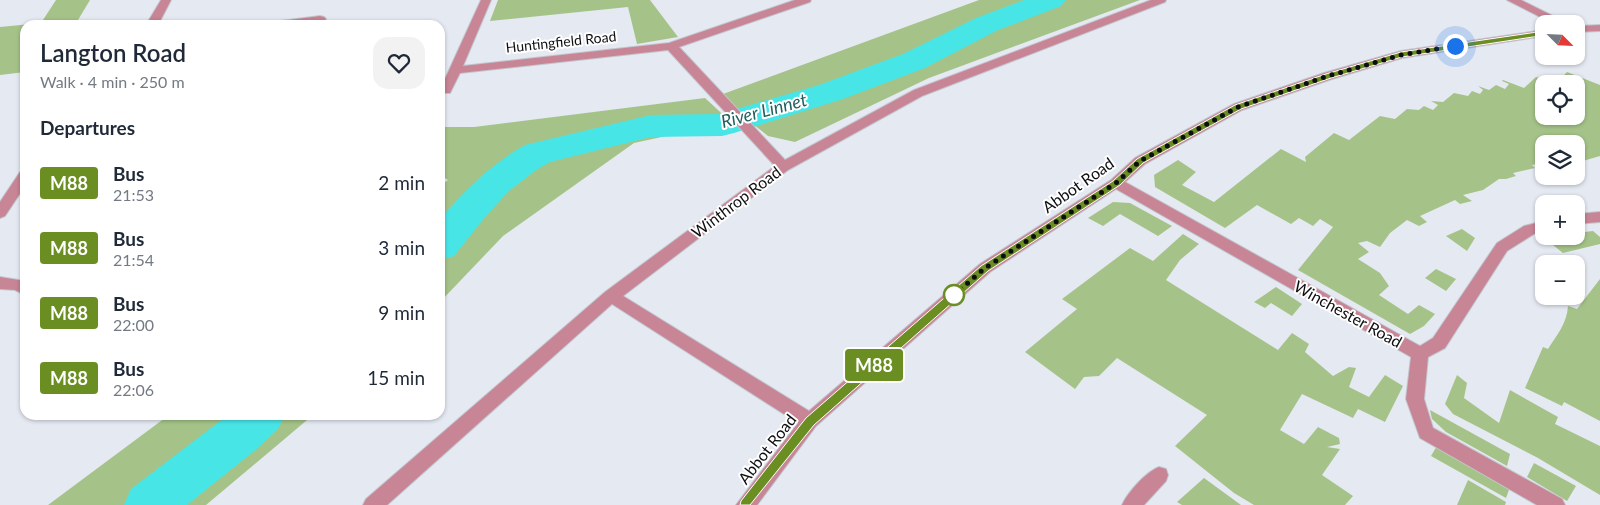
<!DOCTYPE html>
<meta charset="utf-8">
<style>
:root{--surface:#fff;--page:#f2f2f3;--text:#1f2937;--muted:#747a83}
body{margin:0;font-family:Lato,sans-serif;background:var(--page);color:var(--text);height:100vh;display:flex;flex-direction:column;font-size:19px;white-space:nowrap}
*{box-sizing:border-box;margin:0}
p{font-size:16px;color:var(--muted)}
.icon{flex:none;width:28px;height:28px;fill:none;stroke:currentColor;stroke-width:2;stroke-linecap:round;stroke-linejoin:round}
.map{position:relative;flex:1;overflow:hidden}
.side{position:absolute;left:20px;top:20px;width:425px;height:400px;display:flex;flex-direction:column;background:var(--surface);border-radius:15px;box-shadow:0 1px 4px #0004}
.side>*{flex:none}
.badge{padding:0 10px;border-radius:4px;font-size:18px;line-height:32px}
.needle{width:32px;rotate:114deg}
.tools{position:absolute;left:1535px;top:15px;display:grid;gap:10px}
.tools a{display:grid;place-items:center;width:50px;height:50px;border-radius:10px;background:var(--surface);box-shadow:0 1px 4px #0004;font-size:25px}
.you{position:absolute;width:25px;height:25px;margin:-12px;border:4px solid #fff;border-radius:50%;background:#1a73e8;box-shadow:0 0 0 8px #1a73e833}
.map>.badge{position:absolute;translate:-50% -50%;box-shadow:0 0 0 2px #fff}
h2{padding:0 20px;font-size:19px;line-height:45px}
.round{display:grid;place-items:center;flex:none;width:52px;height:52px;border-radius:15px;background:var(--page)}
.head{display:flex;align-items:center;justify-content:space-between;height:85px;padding:0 20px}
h1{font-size:24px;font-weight:600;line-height:38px}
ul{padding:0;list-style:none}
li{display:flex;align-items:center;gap:15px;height:65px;padding:0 20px}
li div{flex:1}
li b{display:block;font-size:19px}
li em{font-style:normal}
li .badge{min-width:55px;font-weight:700;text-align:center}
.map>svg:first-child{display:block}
.green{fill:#a5c389;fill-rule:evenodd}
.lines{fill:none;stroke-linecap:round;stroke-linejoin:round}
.river{fill:#48e5e7;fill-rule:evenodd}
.minor-casing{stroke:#c2c6ce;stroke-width:2}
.minor{fill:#c88595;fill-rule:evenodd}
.line{fill:#6b8e23;stroke:#fff}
.walk{stroke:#0d0e11;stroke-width:5;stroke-dasharray:0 9}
.stop-dot{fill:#fff;stroke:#6b8e23;stroke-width:2.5}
.labels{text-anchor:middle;stroke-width:4;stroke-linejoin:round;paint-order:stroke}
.far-street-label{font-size:14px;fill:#0d0e11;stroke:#fff}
.street-label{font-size:16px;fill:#0d0e11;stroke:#fff}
.water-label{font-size:18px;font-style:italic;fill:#216060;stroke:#fff}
</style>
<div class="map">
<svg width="1600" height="505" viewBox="0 0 1600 505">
<rect width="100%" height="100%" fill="#e5e9f2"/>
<g class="green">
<path d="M56,0H90L75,25H25V72L0,75V27L41,23Z"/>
<path d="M498,0H650L678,37L637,44L628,7L490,21Z"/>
<path d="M979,0H1140L929,78L795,142L768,136L744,117L723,94Z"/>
<path d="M1567,72L1600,85V156L1576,163V144H1544V162L1532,165L1535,168L1513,173L1516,176L1506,179H1499L1483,190L1463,195L1472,201L1460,204L1455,200L1420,216L1427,222L1419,226L1407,220L1390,233L1380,247L1367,241L1358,243L1369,252L1358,259L1380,273L1389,286L1379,295L1408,314L1419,305L1435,314L1424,326L1410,334L1298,270L1333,227L1320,219L1313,226L1299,218L1291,224L1257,205L1225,228L1155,187L1154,175L1178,160L1196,172L1182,185L1214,202L1281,149L1306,162L1305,157L1334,133L1349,140L1380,116L1395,119L1407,109L1419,110L1424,106L1433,110L1438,105L1431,101L1443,102L1454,93L1468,96L1472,91L1480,94L1483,90L1478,86L1489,90L1496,85L1505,89L1509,84L1502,81L1503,80L1524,88L1536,77L1557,82ZM1544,84H1576V116H1544Z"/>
<path d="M705,98L731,122L634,143L503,236L440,302V186L448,180L440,175V127H474Z"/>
<path d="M1113,202L1130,203L1172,226L1158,236L1120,214L1103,226L1088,218Z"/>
<path d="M1462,229L1475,238L1467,251L1446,236Z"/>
<path d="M1593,231L1600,237V244L1563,253L1548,241L1564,236H1576V233Z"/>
<path d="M1183,234L1199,244L1180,260L1166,280L1278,350L1292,333L1309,344L1305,352L1333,376L1349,367L1356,368L1349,387L1369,397L1385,375L1403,386L1385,422L1358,409L1353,418L1302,394L1280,430L1304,444L1318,427L1339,438L1340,444L1327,447L1340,449L1322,475L1353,496L1345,505H1254L1234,493L1175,446L1207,415L1117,358L1099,376L1084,377L1075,389L1025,352L1077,309L1062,299L1130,248L1153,261Z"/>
<path d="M1436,269L1456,279L1446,291L1425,278Z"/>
<path d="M1600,279V421L1564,402L1562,406L1525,388L1543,347L1548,349C1557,335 1567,323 1568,306L1577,309Z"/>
<path d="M1276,287L1302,304L1292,316L1271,303L1265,308L1254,302Z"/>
<path d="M1457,375L1467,383L1464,398L1499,423L1510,390L1558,417L1555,424L1600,446V495L1538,458L1453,414L1445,404Z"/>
<path d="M1430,410L1510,454L1507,466L1446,432L1432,419Z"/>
<path d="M169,415H313L206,505H48Z"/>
<path d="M1438,444L1510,487L1506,498L1431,456Z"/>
<path d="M1534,463L1576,486L1567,501L1527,477Z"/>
<path d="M1204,478L1241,505H1182L1177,502Z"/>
<path d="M1468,480L1506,502L1505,505H1457Z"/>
</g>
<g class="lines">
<g class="river">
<path d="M1024,0H1066L1061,6L998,30L925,68L843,99L734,133L722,136L651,137L550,162L536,170L509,191L486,216L454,256L440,260V219C465,190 491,164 525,145L651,115L719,114L819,85L903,54L976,18Z"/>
<path d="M228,415H285L278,429L258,448L187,505H124L131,489Z"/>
</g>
<g class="minor-casing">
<g id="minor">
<path d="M161,0H171L158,25H146Z"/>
<path d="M481,0H491L463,66L669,43L795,0H811L810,2L679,47L785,160L914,90L1151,0H1166L1165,2L922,96L788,170L623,296L809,411L980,264L1111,180L1135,158L1234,104L1324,73L1401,51L1544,30V36L1402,58L1332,79L1242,110L1145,164L1125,182L1420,346L1433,338L1497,243L1524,226L1544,221V231L1534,234L1507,251L1445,348L1428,357L1424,399L1433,428L1562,499L1565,505H1537L1420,438L1406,399L1411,357L1116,189L990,272L816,426L757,505H736L798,423L612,304L387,505H363L366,499L605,292L775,166L668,50L460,73L450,93H442L440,90Z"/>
<path d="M1507,0H1521L1569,24H1554Z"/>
<path d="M320,16L324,17L326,19L324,21L299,25H267L273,22Z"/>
<path d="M1600,25V31L1576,32V26Z"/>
<path d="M25,170V186L5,216L0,218V202L20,172Z"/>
<path d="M1600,212V222L1576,224V214Z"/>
<path d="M0,277L25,281V295L15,290L0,289Z"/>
<path d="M1159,467L1166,469L1168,475L1166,481L1144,505H1122C1128,492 1146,472 1159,467Z"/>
</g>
</g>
<use href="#minor" class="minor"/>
</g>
<path class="line" d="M1544,31L1546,32V35L1402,57L1331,78L1241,109L1143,163L1120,185L988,271L814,425L750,505H740L741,501L806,418L981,266L1113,181L1137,159L1235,105L1326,74L1401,52Z"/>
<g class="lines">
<path class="walk" d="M954,295L985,268L1116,183L1140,161L1238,107L1328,76L1401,55L1455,46"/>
</g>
<circle class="stop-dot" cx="954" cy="295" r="10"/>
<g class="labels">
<g class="far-street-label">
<text transform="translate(561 42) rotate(-6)" y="5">Huntingfield Road</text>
</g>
<g class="street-label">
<text transform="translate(1078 185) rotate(-35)" y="6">Abbot Road</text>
<text transform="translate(736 202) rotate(-37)" y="6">Winthrop Road</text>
<text transform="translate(1348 314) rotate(29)" y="6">Winchester Road</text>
<text transform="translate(767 449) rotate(-52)" y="6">Abbot Road</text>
</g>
<g class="water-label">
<text transform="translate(764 111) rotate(-15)" y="6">River Linnet</text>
</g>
</g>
</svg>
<div class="tools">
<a><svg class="needle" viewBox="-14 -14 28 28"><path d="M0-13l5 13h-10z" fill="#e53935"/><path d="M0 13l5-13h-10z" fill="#747a83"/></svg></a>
<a><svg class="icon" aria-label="locate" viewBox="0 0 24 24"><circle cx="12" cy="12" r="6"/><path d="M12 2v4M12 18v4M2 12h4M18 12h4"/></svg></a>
<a><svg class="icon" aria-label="layers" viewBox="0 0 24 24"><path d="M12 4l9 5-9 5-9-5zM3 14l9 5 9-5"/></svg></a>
<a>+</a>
<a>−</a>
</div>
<div class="you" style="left:1455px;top:46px"></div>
<b class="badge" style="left:874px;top:365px;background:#6b8e23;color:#fff">M88</b>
<section class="side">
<div class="head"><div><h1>Langton Road</h1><p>Walk · 4 min · 250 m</p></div><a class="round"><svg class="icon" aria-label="heart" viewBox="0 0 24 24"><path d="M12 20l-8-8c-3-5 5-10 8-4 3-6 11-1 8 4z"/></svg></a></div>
<h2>Departures</h2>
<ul>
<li><span class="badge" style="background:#6b8e23;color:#fff">M88</span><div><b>Bus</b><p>21:53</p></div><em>2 min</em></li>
<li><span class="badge" style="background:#6b8e23;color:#fff">M88</span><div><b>Bus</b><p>21:54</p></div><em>3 min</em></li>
<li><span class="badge" style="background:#6b8e23;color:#fff">M88</span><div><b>Bus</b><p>22:00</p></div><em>9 min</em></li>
<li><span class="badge" style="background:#6b8e23;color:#fff">M88</span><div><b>Bus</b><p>22:06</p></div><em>15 min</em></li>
</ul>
</section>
</div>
